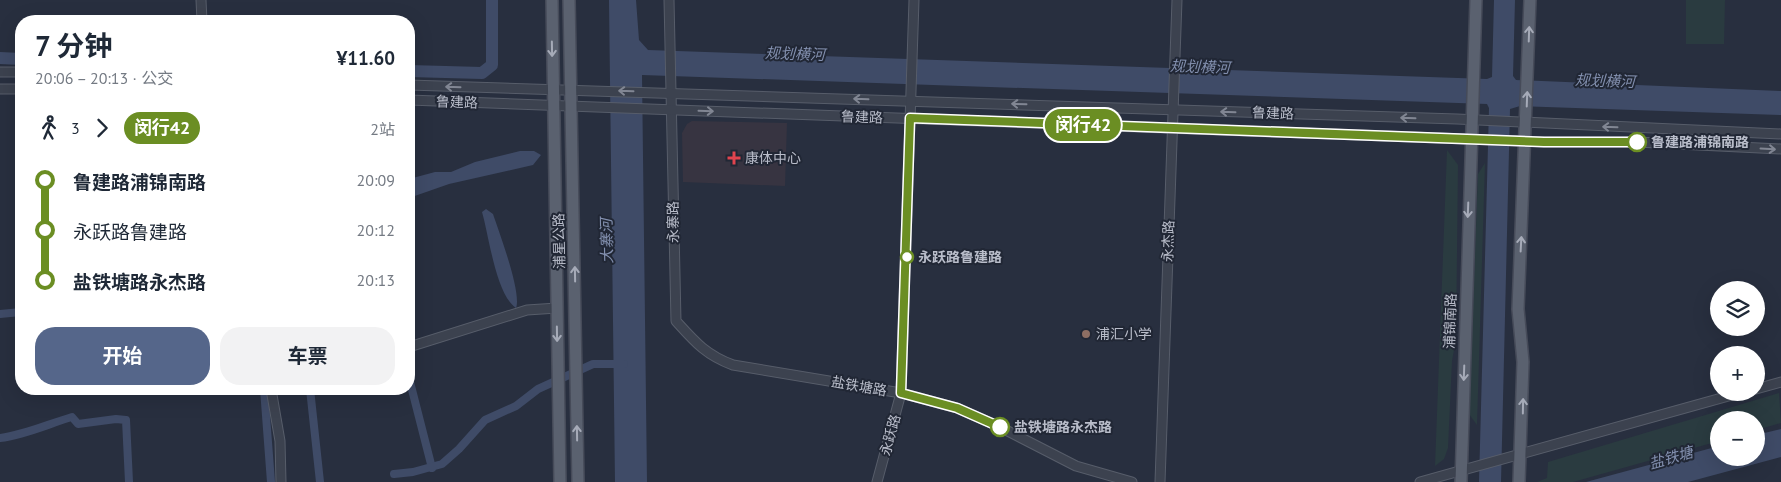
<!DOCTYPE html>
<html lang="zh">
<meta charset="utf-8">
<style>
:root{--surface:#fff;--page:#f2f2f3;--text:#1f2937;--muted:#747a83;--accent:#55668a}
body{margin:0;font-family:"PT Sans","Noto Sans SC",sans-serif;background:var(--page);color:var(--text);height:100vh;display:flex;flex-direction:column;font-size:19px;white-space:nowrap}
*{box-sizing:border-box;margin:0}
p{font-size:16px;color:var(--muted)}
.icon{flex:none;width:28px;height:28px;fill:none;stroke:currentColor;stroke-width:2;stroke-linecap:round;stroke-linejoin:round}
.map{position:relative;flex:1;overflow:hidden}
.panel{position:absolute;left:15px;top:15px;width:400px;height:380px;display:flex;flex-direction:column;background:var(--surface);border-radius:20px;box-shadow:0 5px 20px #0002}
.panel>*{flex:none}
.badge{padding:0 10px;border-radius:16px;font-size:18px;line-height:32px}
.tools{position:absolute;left:1710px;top:281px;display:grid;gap:10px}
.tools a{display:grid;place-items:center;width:55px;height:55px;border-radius:50%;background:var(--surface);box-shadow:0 5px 20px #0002;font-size:25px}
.map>.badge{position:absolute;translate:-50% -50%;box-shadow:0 0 0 2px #fff}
.legs{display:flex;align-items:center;gap:8px;height:55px;padding:0 20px;font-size:16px}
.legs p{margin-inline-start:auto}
.headline{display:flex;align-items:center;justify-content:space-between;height:85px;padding:0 20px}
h1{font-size:28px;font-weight:700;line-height:38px}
.cta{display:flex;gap:10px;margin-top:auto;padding:10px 20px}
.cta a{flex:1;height:58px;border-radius:20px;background:var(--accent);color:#fff;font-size:20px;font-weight:700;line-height:58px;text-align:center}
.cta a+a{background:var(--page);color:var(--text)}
ul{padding:0 20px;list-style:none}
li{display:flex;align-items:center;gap:18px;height:50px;font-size:19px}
li i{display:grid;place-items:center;width:8px;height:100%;margin:0 6px;background:currentColor}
li i::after{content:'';width:12px;height:12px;margin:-6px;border:4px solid;border-radius:50%;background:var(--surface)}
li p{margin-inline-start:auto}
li:first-child i{background:linear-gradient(#0000 50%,currentColor 0)}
li:last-child i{background:linear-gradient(currentColor 50%,#0000 0)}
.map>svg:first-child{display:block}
.medical{fill:#373441}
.green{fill:#2a3b40}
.water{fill:#3f4b67}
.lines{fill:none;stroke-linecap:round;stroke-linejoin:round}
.canal{stroke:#3f4b67;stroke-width:8}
.river{stroke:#3f4b67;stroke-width:12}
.minor-casing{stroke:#575d6a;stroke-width:11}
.major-casing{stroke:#464b59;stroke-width:14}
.minor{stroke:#3c424f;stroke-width:9}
.major{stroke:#5a616f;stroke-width:11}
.oneway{stroke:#a6abb8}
.oneway2{stroke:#818693}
.line-1-casing{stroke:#fff;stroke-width:11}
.line-1{stroke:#6b8e23;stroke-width:8}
.stop-1-dot{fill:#fff;stroke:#6b8e23;stroke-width:2.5}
.health-dot{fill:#e0444e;stroke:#212735;stroke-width:2}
.education-dot{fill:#8d6e63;stroke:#212735;stroke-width:2}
.labels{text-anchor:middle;stroke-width:4;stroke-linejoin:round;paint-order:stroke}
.street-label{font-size:14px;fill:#b9bdca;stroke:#212735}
.stop-label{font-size:14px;font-weight:bold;fill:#b9bdca;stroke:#212735;text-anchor:start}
.poi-label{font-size:14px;fill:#b9bdca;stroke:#212735;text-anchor:start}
.water-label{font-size:15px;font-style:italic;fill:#8390af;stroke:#212735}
</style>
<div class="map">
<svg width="1781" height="482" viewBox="0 0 1781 482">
<rect width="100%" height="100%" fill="#282f3f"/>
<path class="medical" d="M692,121L787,123L785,186L683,182L682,133L687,124Z"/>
<g class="green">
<path d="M1686,0H1725L1724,44H1686Z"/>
<path d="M1447,150L1458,165L1456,339L1452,361L1448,448L1444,459L1435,466Z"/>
<path d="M1485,163L1477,425L1469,414L1478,174Z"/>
<path d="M1779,393L1781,423L1756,430V420H1719V441L1573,482H1537L1547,478L1548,462Z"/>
</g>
<g class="water">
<path d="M609,0H636L639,40L648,50L1487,79L1492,77L1494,0H1515L1513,76L1516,80L1781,91V115L1520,106L1510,109L1501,482H1479L1489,108L1487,104L642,75L647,482H615Z"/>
<path d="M520,151H534L541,155L533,165L449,184L409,198V179L435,172H451L475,162Z"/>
<path d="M486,209L493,214C499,232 522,293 516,308C496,295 489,236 482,212Z"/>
<path d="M1781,429V457L1688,482H1586L1719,446V458H1756V435Z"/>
</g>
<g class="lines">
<g class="canal">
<path d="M0,314L21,312"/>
<path d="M409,378L432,468"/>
<path d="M264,389L271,482"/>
<path d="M310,389L320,482"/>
<path d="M0,438C25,435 48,424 72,417L78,424L116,419L126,420L129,482"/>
<path d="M394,474L413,472L442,464L459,449L485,420L516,406L538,389L593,364H624"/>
</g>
<g class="river">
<path d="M0,58L21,59"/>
<path d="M409,71L482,73L492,65V0"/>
</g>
<g class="minor-casing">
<g id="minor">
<path d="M201,0L202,21"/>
<path d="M669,0L676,321C695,342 706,355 733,365L901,393L957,408L1000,427L1076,466L1132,482"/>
<path d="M0,72H21"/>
<path d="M409,85L1457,119L1781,134"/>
<path d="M0,89H21"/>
<path d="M409,100L1544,142H1637L1781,149"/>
<path d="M409,347L527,310L557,308"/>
<path d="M271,389L280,441L281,482"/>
<path d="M1756,389L1781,382"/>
<path d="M877,482L901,393L914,0"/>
<path d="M1160,482L1177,0"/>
<path d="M1420,482L1743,392"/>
</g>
</g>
<g class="major-casing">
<g id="major">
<path d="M552,0L560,482"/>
<path d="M569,0L578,482"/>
<path d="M1461,482L1476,0"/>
<path d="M1519,482L1523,362L1518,309L1530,0"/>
</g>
</g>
<use href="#minor" class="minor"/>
<use href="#major" class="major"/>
</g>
<defs><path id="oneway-shaft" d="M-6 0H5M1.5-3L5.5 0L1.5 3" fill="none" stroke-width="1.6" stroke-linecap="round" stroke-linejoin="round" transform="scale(1.25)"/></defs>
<g class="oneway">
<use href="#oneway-shaft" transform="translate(1529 34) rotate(-88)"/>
<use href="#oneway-shaft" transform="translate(552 49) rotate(89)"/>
<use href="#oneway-shaft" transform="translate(1527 99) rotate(-88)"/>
<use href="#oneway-shaft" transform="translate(1468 210) rotate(92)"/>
<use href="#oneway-shaft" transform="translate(1521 244) rotate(-87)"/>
<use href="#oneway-shaft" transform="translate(575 274) rotate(-91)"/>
<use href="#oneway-shaft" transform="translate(557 334) rotate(89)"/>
<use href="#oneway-shaft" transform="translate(1464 373) rotate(92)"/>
<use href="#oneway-shaft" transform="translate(1523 406) rotate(-89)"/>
<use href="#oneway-shaft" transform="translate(577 433) rotate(-91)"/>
</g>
<g class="oneway2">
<use href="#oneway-shaft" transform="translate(453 87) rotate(-178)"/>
<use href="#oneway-shaft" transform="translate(626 91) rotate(-178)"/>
<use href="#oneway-shaft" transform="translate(861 99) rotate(-178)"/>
<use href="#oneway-shaft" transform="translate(1019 104) rotate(-178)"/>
<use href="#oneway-shaft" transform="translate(706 111) rotate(2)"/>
<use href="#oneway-shaft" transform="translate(1228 112) rotate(-178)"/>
<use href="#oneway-shaft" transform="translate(1408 118) rotate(-178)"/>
<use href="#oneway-shaft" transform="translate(1610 127) rotate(-178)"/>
<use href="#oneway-shaft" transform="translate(1768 149) rotate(3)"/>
</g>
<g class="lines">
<g class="line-1-casing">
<path id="line-1" d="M1000,427L957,408L901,393L910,118L1544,142H1637"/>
</g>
<use href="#line-1" class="line-1"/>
</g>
<g class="stop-1-dot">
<circle cx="1637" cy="142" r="9"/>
<circle cx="907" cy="257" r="6"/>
<circle cx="1000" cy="427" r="9"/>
</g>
<path class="health-dot" d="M731.5 150.5h5v5h5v5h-5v5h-5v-5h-5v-5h5z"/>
<circle class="education-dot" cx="1086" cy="334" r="5"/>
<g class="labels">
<g class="street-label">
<text transform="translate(457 102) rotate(2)" y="5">鲁建路</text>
<text transform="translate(1273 113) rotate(2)" y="5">鲁建路</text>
<text transform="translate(862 117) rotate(2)" y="5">鲁建路</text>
<text transform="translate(673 222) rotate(-91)" y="5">永寨路</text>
<text transform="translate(559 241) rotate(-91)" y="5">浦星公路</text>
<text transform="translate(1168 241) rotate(-88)" y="5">永杰路</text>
<text transform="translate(1450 321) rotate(-88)" y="5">浦锦南路</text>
<text transform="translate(859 386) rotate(10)" y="5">盐铁塘路</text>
<text transform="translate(890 435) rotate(-75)" y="5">永跃路</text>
</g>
<g class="stop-label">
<text x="1651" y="147">鲁建路浦锦南路</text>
<text x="918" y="262">永跃路鲁建路</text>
<text x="1014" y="432">盐铁塘路永杰路</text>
</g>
<g class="poi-label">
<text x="745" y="163">康体中心</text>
<text x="1096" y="339">浦汇小学</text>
</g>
<g class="water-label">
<text transform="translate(795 54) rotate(2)" y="5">规划横河</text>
<text transform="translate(1200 67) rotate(2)" y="5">规划横河</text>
<text transform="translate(1605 81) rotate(2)" y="5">规划横河</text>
<text transform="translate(607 241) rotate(-91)" y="5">大寨河</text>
<text transform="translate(1671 458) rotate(-16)" y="5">盐铁塘</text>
</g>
</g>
</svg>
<div class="tools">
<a><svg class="icon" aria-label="layers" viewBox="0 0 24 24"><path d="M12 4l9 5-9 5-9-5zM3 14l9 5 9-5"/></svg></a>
<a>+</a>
<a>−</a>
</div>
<b class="badge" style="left:1083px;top:125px;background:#6b8e23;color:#fff">闵行42</b>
<section class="panel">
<div class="headline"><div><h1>7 分钟</h1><p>20:06 – 20:13 · 公交</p></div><b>¥11.60</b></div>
<div class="legs"><svg class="icon" aria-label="walk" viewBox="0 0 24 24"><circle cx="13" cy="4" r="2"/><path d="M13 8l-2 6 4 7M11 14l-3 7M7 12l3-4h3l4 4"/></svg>3<svg class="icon" aria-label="forward" viewBox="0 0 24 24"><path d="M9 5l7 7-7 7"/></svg><b class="badge" style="background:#6b8e23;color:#fff">闵行42</b><p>2站</p></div>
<ul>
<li><i style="color:#6b8e23"></i><b>鲁建路浦锦南路</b><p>20:09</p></li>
<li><i style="color:#6b8e23"></i><span>永跃路鲁建路</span><p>20:12</p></li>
<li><i style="color:#6b8e23"></i><b>盐铁塘路永杰路</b><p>20:13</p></li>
</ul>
<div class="cta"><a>开始</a><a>车票</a></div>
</section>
</div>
